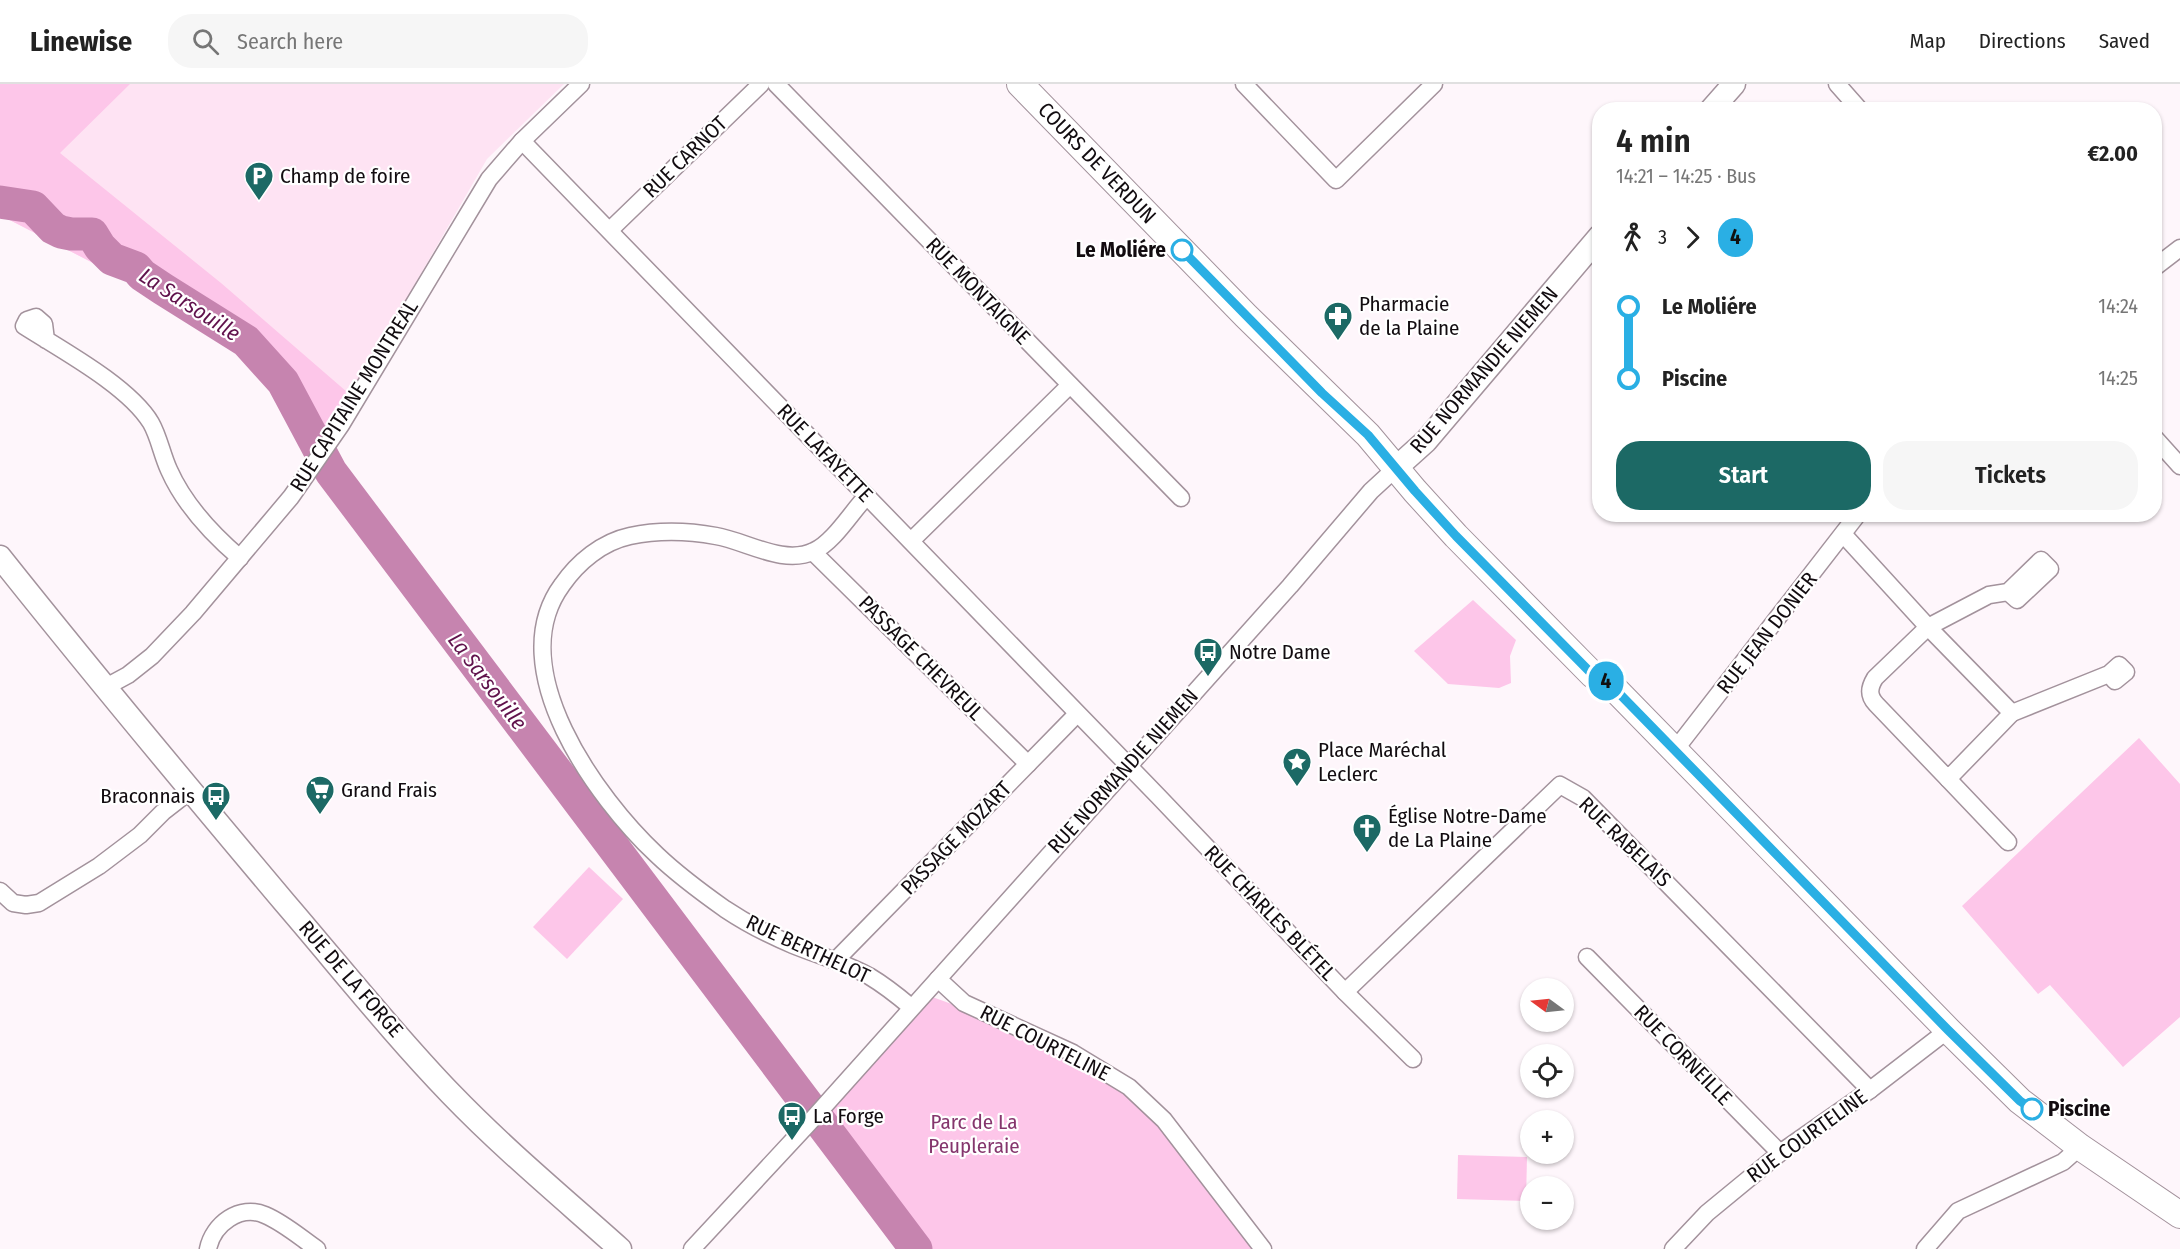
<!DOCTYPE html>
<meta charset="utf-8">
<style>
:root{--surface:#fff;--page:#f6f6f6;--text:#222;--muted:#767676;--line:#e0e0e0;--accent:#1c6965}
body{margin:0;font-family:"Fira Sans Condensed",sans-serif;background:var(--page);color:var(--text);height:100vh;display:flex;flex-direction:column;font-size:22px;white-space:nowrap}
*{box-sizing:border-box;margin:0}
p{font-size:20px;color:var(--muted)}
.icon{flex:none;width:33px;height:33px;fill:none;stroke:currentColor;stroke-width:2;stroke-linecap:round;stroke-linejoin:round}
.map{position:relative;flex:1;overflow:hidden}
.drawer{position:absolute;left:1592px;top:18px;width:570px;height:420px;display:flex;flex-direction:column;background:var(--surface);border-radius:24px;box-shadow:0 2px 4px #0004}
.drawer>*{flex:none}
.badge{padding:0 12px;border-radius:20px;font-size:21px;line-height:39px}
.needle{width:39px;rotate:285deg}
.fabs{position:absolute;left:1520px;top:894px;display:grid;gap:12px}
.fabs a{display:grid;place-items:center;width:54px;height:54px;border-radius:50%;background:var(--surface);box-shadow:0 2px 4px #0004;font-size:30px}
.map>.badge{position:absolute;translate:-50% -50%;box-shadow:0 0 0 3px #fff}
.legs{display:flex;align-items:center;gap:9px;height:66px;padding:0 24px;font-size:20px}
.legs p{margin-inline-start:auto}
.summary{display:flex;align-items:center;justify-content:space-between;height:102px;padding:0 24px}
h1{font-size:33px;font-weight:600;line-height:45px}
.primary-button{display:flex;gap:12px;margin-top:auto;padding:12px 24px}
.primary-button a{flex:1;height:69px;border-radius:24px;background:var(--accent);color:#fff;font-size:24px;font-weight:600;line-height:69px;text-align:center}
.primary-button a+a{background:var(--page);color:var(--text)}
ul{padding:0 24px;list-style:none}
li{display:flex;align-items:center;gap:21px;height:72px;font-size:22px}
li i{display:grid;place-items:center;width:9px;height:100%;margin:0 8px;background:currentColor}
li i::after{content:'';width:15px;height:15px;margin:-8px;border:4px solid;border-radius:50%;background:var(--surface)}
li p{margin-inline-start:auto}
li:first-child i{background:linear-gradient(#0000 50%,currentColor 0)}
li:last-child i{background:linear-gradient(currentColor 50%,#0000 0)}
header{display:flex;align-items:center;gap:36px;box-sizing:border-box;height:84px;padding:0 30px;background:var(--surface);border-bottom:2px solid var(--line)}
header strong{font-size:28px}
nav{display:flex;gap:33px;margin-inline-start:auto;font-size:21px}
.search{width:420px;height:54px;background:var(--page);display:flex;align-items:center;gap:15px;box-sizing:border-box;padding:0 21px;border-radius:24px;color:var(--muted);font-size:22px}
.map>svg:first-child{display:block}
.built{fill:#fee3f3}
.green{fill:#fdc6e9}
.lines{fill:none;stroke-linecap:round;stroke-linejoin:round}
.river{stroke:#c684af;stroke-width:33}
.minor-casing{stroke:#a3929c;stroke-width:19}
.secondary-casing{stroke:#a3929c;stroke-width:25}
.primary-casing{stroke:#a3929c;stroke-width:28}
.minor{stroke:#fff;stroke-width:16}
.secondary{stroke:#fff;stroke-width:22}
.primary{stroke:#fff;stroke-width:26}
.line-1-casing{stroke:#fff;stroke-width:14}
.line-1{stroke:#2aafe4;stroke-width:9}
.stop-1-dot{fill:#fff;stroke:#2aafe4;stroke-width:3}
.labels{text-anchor:middle;stroke-width:4.5;stroke-linejoin:round;paint-order:stroke}
.street-label{font-size:21px;fill:#120c10;stroke:#fff}
.poi-label{font-size:21px;fill:#120c10;stroke:#fff;text-anchor:start}
.stop-label{font-size:21px;font-weight:bold;fill:#120c10;stroke:#fff;text-anchor:end}
.park-label{font-size:21px;fill:#85366d;stroke:#fff}
.water-label{font-size:22px;font-style:italic;fill:#60124c;stroke:#fff}
</style>
<header>
<strong>Linewise</strong>
<div class="search"><svg class="icon" aria-label="search" viewBox="0 0 24 24"><circle cx="10" cy="10" r="6"/><path d="M15 15l6 6"/></svg>Search here</div>
<nav><a>Map</a><a>Directions</a><a>Saved</a></nav>
</header>
<div class="map">
<svg width="2180" height="1165" viewBox="0 0 2180 1165">
<rect width="100%" height="100%" fill="#fef6fb"/>
<path class="built" d="M0,0H564L487,75L366,285L318,356L285,299L221,245L0,131Z"/>
<g class="green">
<path d="M0,0H130L60,69L221,199L347,308L318,356L285,299L221,245L0,131Z"/>
<path d="M1473,516L1516,556L1510,572L1511,599L1499,604L1448,600L1414,567Z"/>
<path d="M2139,654L2180,700V933L2123,983L2050,901L2038,910L1962,822Z"/>
<path d="M589,783L623,815L567,875L533,843Z"/>
<path d="M924,910L1007,940L1129,1003L1263,1165H916L883,1121L826,1019Z"/>
<path d="M1458,1071L1527,1073L1526,1117L1457,1115Z"/>
</g>
<g class="lines">
<path class="river" d="M0,118L33,123L53,144L61,148L71,150H92L100,163L112,175L136,184L142,191L163,205L246,257L283,298L331,388L916,1165"/>
<g class="minor-casing">
<g id="minor">
<path d="M776,0L1181,414"/>
<path d="M1244,0L1336,96L1434,0"/>
<path d="M1837,0L1860,26"/>
<path d="M522,57L1158,712L1345,908L1413,975"/>
<path d="M610,146L761,0"/>
<path d="M2154,184L2180,164"/>
<path d="M46,256L44,240L36,233L27,236L24,242C60,265 129,302 151,339C159,353 162,371 169,386C184,420 212,450 240,474"/>
<path d="M2154,353L2180,382"/>
<path d="M867,412C852,427 834,458 814,467C784,482 746,457 716,452C689,447 658,446 630,452C602,458 578,478 562,501C501,584 597,715 657,771C678,791 701,808 725,825C746,839 769,851 793,861C818,871 845,879 869,892C884,901 898,912 911,923"/>
<path d="M1843,450L1928,543L2012,629L1948,695L1876,620C1868,611 1869,604 1875,594L1928,543L1989,511L2008,508L2041,476L2050,485L2017,516L2008,508"/>
<path d="M911,457L1070,301"/>
<path d="M813,468L1028,680"/>
<path d="M104,604L128,591L152,572L193,529L291,413L341,341L489,95L522,57L581,0"/>
<path d="M2012,629L2109,590L2119,581L2126,588L2115,597L2109,590"/>
<path d="M1675,666L1858,430"/>
<path d="M1948,695L2008,758"/>
<path d="M0,807L13,819L26,821L39,819L99,782L140,751L163,728L190,707"/>
<path d="M1587,873L1780,1069"/>
<path d="M835,877L1077,630"/>
<path d="M938,895L964,919L1073,969L1129,1003L1164,1036L1263,1165"/>
<path d="M1345,908L1560,701L1583,714L1870,1006"/>
<path d="M208,1165C213,1140 240,1120 265,1131C284,1139 301,1154 317,1165"/>
<path d="M692,1165L809,1039L1290,502L1371,407L1396,384"/>
<path d="M1673,1165L1707,1129L1780,1069L1870,1006L1948,946"/>
<path d="M1925,1165L1958,1127L2063,1078L2080,1063"/>
</g>
</g>
<g class="secondary-casing">
<g id="secondary">
<path d="M1711,26L1734,0"/>
<path d="M1396,384L1426,357L1599,153"/>
<path d="M0,473C93,590 189,705 285,819C340,883 393,950 451,1010C504,1065 563,1114 620,1165"/>
</g>
</g>
<g class="primary-casing">
<path id="primary" d="M1020,0L1246,232L1368,351L1415,407L1456,452L1593,591L1607,597L1948,946L2020,1017L2080,1063L2180,1131"/>
</g>
<use href="#minor" class="minor"/>
<use href="#secondary" class="secondary"/>
<use href="#primary" class="primary"/>
</g>
<g class="lines">
<g class="line-1-casing">
<path id="line-1" d="M1182,166L1322,309L1368,351L1415,407L1456,452L1593,591L1607,597L1948,946L2020,1017L2032,1025"/>
</g>
<use href="#line-1" class="line-1"/>
</g>
<defs>
<g id="parking-pin" transform="scale(1.5)"><path d="M0 17L-7.5 6A9.5 9.5 0 1 1 7.5 6Z" fill="#1c6965" stroke="#fff"/><path d="M-3.5-5.5H1a3.5 3.5 0 0 1 0 7H-1V5.5H-3.5ZM-1-3.4V-.6H.8a1.4 1.4 0 0 0 0-2.8Z" fill="#fff"/></g>
<g id="pharmacy-pin" transform="scale(1.5)"><path d="M0 17L-7.5 6A9.5 9.5 0 1 1 7.5 6Z" fill="#1c6965" stroke="#fff"/><path d="M-2-6h4v4h4v4h-4v4h-4v-4h-4v-4h4Z" fill="#fff"/></g>
<g id="bus-pin" transform="scale(1.5)"><path d="M0 17L-7.5 6A9.5 9.5 0 1 1 7.5 6Z" fill="#1c6965" stroke="#fff"/><path d="M-5-6H5V4H4V6H2V4H-2V6H-4V4H-5ZM-3.5-4V0h7V-4ZM-3.5 1.2v1.5H-2V1.2ZM2 1.2v1.5H3.5V1.2Z" fill="#fff"/></g>
<g id="sight-pin" transform="scale(1.5)"><path d="M0 17L-7.5 6A9.5 9.5 0 1 1 7.5 6Z" fill="#1c6965" stroke="#fff"/><path d="M0-6L1.8-2.2L6-1.7L2.9 1.2L3.7 5.4L0 3.3L-3.7 5.4L-2.9 1.2L-6-1.7L-1.8-2.2Z" fill="#fff"/></g>
<g id="supermarket-pin" transform="scale(1.5)"><path d="M0 17L-7.5 6A9.5 9.5 0 1 1 7.5 6Z" fill="#1c6965" stroke="#fff"/><path d="M-6-5.5h2.5l.6 2H6L4.5 2H-2.5L-4.4-4H-6ZM-1.5 3.2a1.3 1.3 0 1 0 .1 0ZM3 3.2a1.3 1.3 0 1 0 .1 0Z" fill="#fff"/></g>
<g id="church-pin" transform="scale(1.5)"><path d="M0 17L-7.5 6A9.5 9.5 0 1 1 7.5 6Z" fill="#1c6965" stroke="#fff"/><path d="M-1.2-6h2.4v3.5h3.3v2.4h-3.3V6h-2.4V-.1h-3.3v-2.4h3.3Z" fill="#fff"/></g>
</defs>
<g fill-rule="evenodd">
<use href="#parking-pin" x="259" y="92"/>
<use href="#pharmacy-pin" x="1338" y="232"/>
<use href="#bus-pin" x="1208" y="568"/>
<use href="#sight-pin" x="1297" y="678"/>
<use href="#supermarket-pin" x="320" y="706"/>
<use href="#bus-pin" x="216" y="712"/>
<use href="#church-pin" x="1367" y="744"/>
<use href="#bus-pin" x="792" y="1032"/>
</g>
<g class="stop-1-dot">
<circle cx="1182" cy="166" r="10"/>
<circle cx="2032" cy="1025" r="10"/>
</g>
<g class="labels">
<g class="street-label">
<text transform="translate(685 73) rotate(-44)" y="7">RUE CARNOT</text>
<text transform="translate(1097 79) rotate(46)" y="7">COURS DE VERDUN</text>
<text transform="translate(978 207) rotate(46)" y="7">RUE MONTAIGNE</text>
<text transform="translate(1484 286) rotate(-49)" y="7">RUE NORMANDIE NIEMEN</text>
<text transform="translate(354 312) rotate(-58)" y="7">RUE CAPITAINE MONTREAL</text>
<text transform="translate(825 369) rotate(46)" y="7">RUE LAFAYETTE</text>
<text transform="translate(1767 549) rotate(-52)" y="7">RUE JEAN DONIER</text>
<text transform="translate(921 574) rotate(45)" y="7">PASSAGE CHEVREUL</text>
<text transform="translate(1123 687) rotate(-48)" y="7">RUE NORMANDIE NIEMEN</text>
<text transform="translate(956 754) rotate(-46)" y="7">PASSAGE MOZART</text>
<text transform="translate(1625 758) rotate(44)" y="7">RUE RABELAIS</text>
<text transform="translate(1270 829) rotate(46)" y="7">RUE CHARLES BLÉTEL</text>
<text transform="translate(808 865) rotate(25)" y="7">RUE BERTHELOT</text>
<text transform="translate(351 895) rotate(49)" y="7">RUE DE LA FORGE</text>
<text transform="translate(1045 959) rotate(27)" y="7">RUE COURTELINE</text>
<text transform="translate(1683 971) rotate(46)" y="7">RUE CORNEILLE</text>
<text transform="translate(1807 1052) rotate(-36)" y="7">RUE COURTELINE</text>
</g>
<g class="poi-label">
<text x="280" y="99">Champ de foire</text>
<text x="1359" y="227">Pharmacie<tspan x="1359" dy="24">de la Plaine</tspan></text>
<text x="1229" y="575">Notre Dame</text>
<text x="1318" y="673">Place Maréchal<tspan x="1318" dy="24">Leclerc</tspan></text>
<text x="341" y="713">Grand Frais</text>
<text x="195" y="719" text-anchor="end">Braconnais</text>
<text x="1388" y="739">Église Notre-Dame<tspan x="1388" dy="24">de La Plaine</tspan></text>
<text x="813" y="1039">La Forge</text>
</g>
<g class="stop-label">
<text x="1166" y="173">Le Moliére</text>
<text x="2048" y="1032" text-anchor="start">Piscine</text>
</g>
<g class="park-label">
<text x="974" y="1045">Parc de La<tspan x="974" dy="24">Peupleraie</tspan></text>
</g>
<g class="water-label">
<text transform="translate(190 220) rotate(33)" y="8">La Sarsouille</text>
<text transform="translate(488 597) rotate(53)" y="8">La Sarsouille</text>
</g>
</g>
</svg>
<div class="fabs">
<a><svg class="needle" viewBox="-14 -14 28 28"><path d="M0-13l5 13h-10z" fill="#e53935"/><path d="M0 13l5-13h-10z" fill="#767676"/></svg></a>
<a><svg class="icon" aria-label="locate" viewBox="0 0 24 24"><circle cx="12" cy="12" r="6"/><path d="M12 2v4M12 18v4M2 12h4M18 12h4"/></svg></a>
<a>+</a>
<a>−</a>
</div>
<b class="badge" style="left:1606px;top:597px;background:#2aafe4;color:#111">4</b>
<section class="drawer">
<div class="summary"><div><h1>4 min</h1><p>14:21 – 14:25 · Bus</p></div><b>€2.00</b></div>
<div class="legs"><svg class="icon" aria-label="walk" viewBox="0 0 24 24"><circle cx="13" cy="4" r="2"/><path d="M13 8l-2 6 4 7M11 14l-3 7M7 12l3-4h3l4 4"/></svg>3<svg class="icon" aria-label="forward" viewBox="0 0 24 24"><path d="M9 5l7 7-7 7"/></svg><b class="badge" style="background:#2aafe4;color:#111">4</b></div>
<ul>
<li><i style="color:#2aafe4"></i><b>Le Moliére</b><p>14:24</p></li>
<li><i style="color:#2aafe4"></i><b>Piscine</b><p>14:25</p></li>
</ul>
<div class="primary-button"><a>Start</a><a>Tickets</a></div>
</section>
</div>
